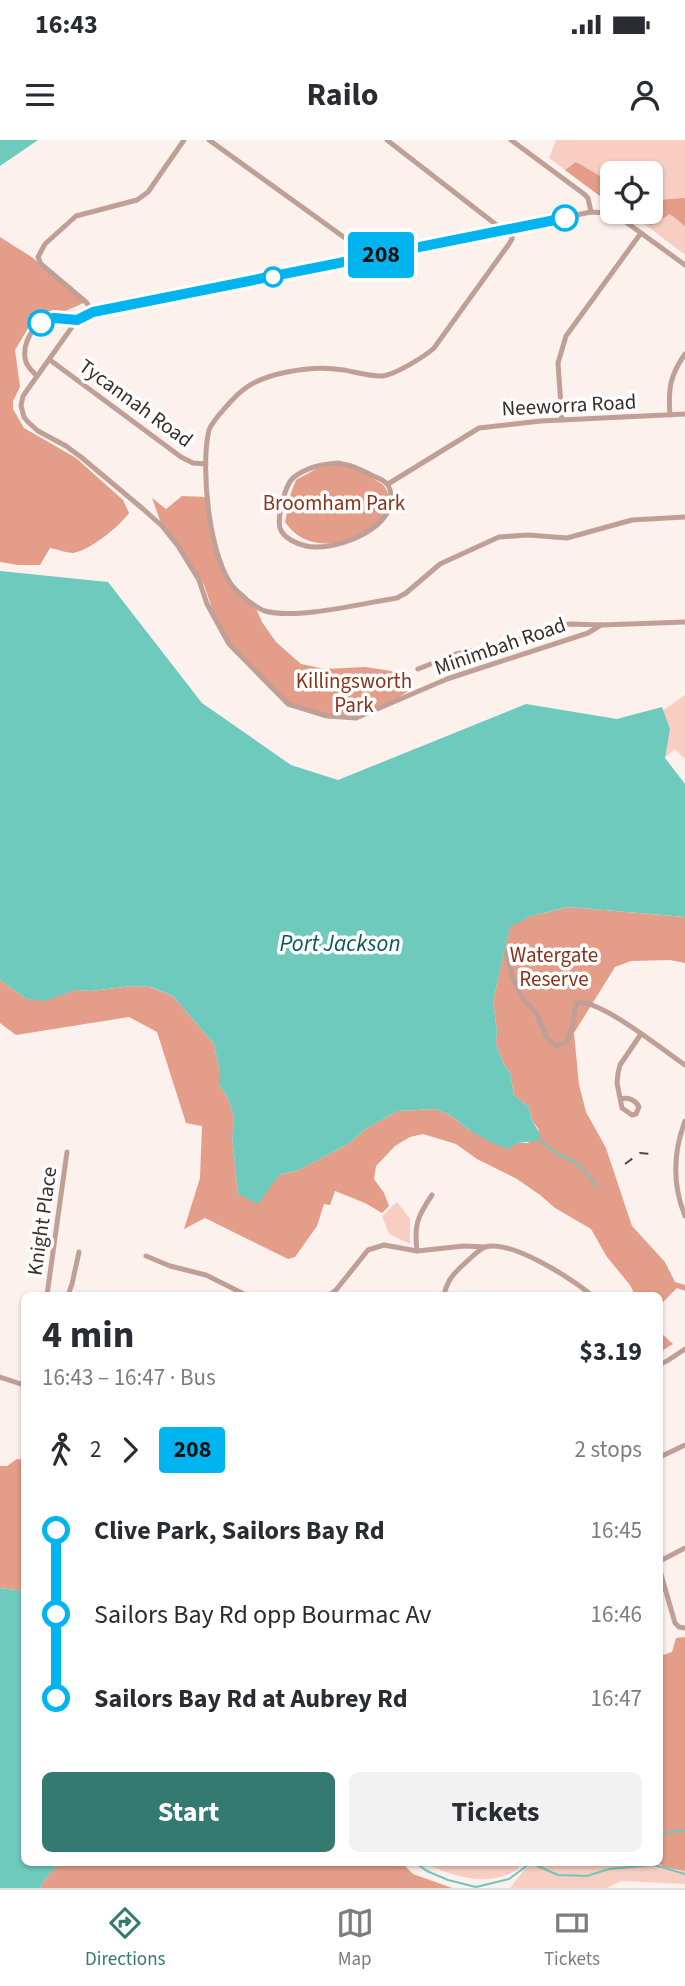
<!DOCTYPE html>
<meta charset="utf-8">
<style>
:root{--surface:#fff;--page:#f2f2f3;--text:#2b2b33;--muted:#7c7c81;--line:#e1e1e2;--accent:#347a71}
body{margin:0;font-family:"Source Sans 3",sans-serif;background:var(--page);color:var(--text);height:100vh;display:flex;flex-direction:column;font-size:26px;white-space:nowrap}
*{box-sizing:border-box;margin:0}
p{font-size:23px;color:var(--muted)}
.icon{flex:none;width:38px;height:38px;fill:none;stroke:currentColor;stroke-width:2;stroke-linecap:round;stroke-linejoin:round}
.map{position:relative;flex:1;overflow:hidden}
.sheet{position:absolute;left:21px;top:1152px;width:642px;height:574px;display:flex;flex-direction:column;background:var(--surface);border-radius:10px;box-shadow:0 2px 5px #0004}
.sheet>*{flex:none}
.badge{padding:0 14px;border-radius:5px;font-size:24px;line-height:46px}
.buttons{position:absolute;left:600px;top:21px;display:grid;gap:14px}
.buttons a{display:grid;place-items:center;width:63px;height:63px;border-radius:10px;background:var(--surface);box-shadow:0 2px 5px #0004;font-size:35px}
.map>.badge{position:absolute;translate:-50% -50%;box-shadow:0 0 0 4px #fff}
.legs{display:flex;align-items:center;gap:10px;height:77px;padding:0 21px;font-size:23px}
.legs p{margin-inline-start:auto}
.overview{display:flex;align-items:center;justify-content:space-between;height:119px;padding:0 21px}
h1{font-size:38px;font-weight:700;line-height:52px}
.primary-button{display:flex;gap:14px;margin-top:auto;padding:14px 21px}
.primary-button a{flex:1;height:80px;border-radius:10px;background:var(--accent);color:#fff;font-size:28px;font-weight:700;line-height:80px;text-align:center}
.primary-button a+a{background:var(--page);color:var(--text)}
ul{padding:0 21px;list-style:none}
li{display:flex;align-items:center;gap:24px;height:84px;font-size:26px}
li i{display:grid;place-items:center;width:10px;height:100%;margin:0 9px;background:currentColor}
li i::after{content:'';width:18px;height:18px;margin:-9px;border:5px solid;border-radius:50%;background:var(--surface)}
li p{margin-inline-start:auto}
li:first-child i{background:linear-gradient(#0000 50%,currentColor 0)}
li:last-child i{background:linear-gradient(currentColor 50%,#0000 0)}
.status{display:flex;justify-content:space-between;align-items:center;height:49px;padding:0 35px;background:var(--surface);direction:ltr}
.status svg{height:19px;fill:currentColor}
header{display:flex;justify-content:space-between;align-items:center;height:91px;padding:0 21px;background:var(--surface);font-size:32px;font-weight:700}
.tab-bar{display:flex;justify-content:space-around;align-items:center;height:98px;border-top:2px solid var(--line);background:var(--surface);font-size:19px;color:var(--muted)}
.tab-bar a{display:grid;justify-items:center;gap:4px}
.tab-bar .on{color:var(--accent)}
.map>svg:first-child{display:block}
.green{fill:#f9cec2}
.forest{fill:#e39d88}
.water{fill:#6ecabc}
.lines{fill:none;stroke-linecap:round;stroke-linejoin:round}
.stream{stroke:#6ecabc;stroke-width:2}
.street{stroke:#c0a096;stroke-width:5}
.rail{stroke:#534845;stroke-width:2;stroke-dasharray:9 9;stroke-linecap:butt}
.line-1-casing{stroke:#fff;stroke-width:16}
.line-1{stroke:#00b5ef;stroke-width:10}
.stop-1-dot{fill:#fff;stroke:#00b5ef;stroke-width:3.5}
.labels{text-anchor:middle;stroke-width:7;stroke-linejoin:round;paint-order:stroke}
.street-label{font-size:21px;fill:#392e2b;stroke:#fff}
.park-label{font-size:21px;fill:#87341b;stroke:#fff}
.water-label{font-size:23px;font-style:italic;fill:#065951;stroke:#fff}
</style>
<div class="status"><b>16:43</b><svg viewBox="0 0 49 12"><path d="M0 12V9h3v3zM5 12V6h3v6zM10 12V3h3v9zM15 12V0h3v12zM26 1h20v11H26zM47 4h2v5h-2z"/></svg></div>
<header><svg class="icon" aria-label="menu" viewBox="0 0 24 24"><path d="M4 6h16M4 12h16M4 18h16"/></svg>Railo<svg class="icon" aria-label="person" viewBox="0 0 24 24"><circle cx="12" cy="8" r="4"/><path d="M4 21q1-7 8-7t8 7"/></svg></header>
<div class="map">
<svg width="685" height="1748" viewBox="0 0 685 1748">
<rect width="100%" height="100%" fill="#fcf1ed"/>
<g class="green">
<path d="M556,0H685V115L650,88L624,72H651V33H612V65L549,18Z"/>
<path d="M685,555V619L675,609L664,618L662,571Z"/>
<path d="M397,1062L410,1079V1104L389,1094L382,1076Z"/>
<path d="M423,1722H518V1729C491,1748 451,1737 423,1722Z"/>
<path d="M535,1722H658L663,1727L685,1731V1744L621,1741L607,1748H510L524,1730Z"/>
</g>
<g class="forest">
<path d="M576,22L612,43V65L565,30Z"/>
<path d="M651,58L657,60L685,58V86L670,74L651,85L624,72H651Z"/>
<path d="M0,97L33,118L86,162L63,172L35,177L15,210L20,247L13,261V269L24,288L76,318L123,360L129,373C120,386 89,411 73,413C67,413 57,409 50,408L40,425H18L0,422Z"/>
<path d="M325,324C344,324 359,328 375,340C378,342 382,343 384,346C411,382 318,433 285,382L291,353L296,340Z"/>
<path d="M182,356L207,357L219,417L229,440L255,466L262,482L276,502L301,524L325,529L365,527L398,532L408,551L390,564L356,578L314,573L288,564L239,515L218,486L204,445L162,386L152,358L166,369Z"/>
<path d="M569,767L685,777V823L670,820L631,821L615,827L574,893L579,945L586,972L606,1008L632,1086L665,1122L675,1142L685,1145V1151L677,1148L662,1163L660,1192L673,1204L660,1212V1155H635L630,1145L607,1117L591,1089L555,1068L540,1055L517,1039L477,1019L456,1004L423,994L410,997L395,1006L376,1026L374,1039L384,1053L389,1066L382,1073L365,1063L335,1051L330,1065L324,1064L317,1086L295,1117L288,1119L205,1078L184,1089L200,1038L202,986L186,983L157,892L129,877L16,895L0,883V840L27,859L43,860L76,850L91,851L133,846L150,847L173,856L214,904L219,928V945L228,958L233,974L234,988L232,995L238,1054L267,1049L279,1035L299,1030L348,1004L367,988L398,971L435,969L450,975L469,990L517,1003H528L539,990L532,980L529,967L514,955L510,932L504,925L496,904L497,891L493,861L510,786L531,776Z"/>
<path d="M17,1319L24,1320V1451L0,1448V1326H7Z"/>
<path d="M685,1497V1731L663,1727L658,1722H660V1516L672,1512L676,1498Z"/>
<path d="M61,1722H401L413,1734L452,1748H40L45,1739Z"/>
</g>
<g class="water">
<path d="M0,0H38L0,26Z"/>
<path d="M0,431L108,442L202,563L291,625L338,640L526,564L617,579L662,567L670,589L665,618L685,644V777L569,767L531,776L510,787L493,861L497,891L496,904L504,925L510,932L514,955L529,967L532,980L541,996L536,1001L517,1003L508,1009L494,1004L469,990L450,975L435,969L398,971L367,988L348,1004L299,1030L279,1035L258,1064L238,1054L232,995L234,988L233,974L228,958L219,945V928L214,904L173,856L151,847L133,846L91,851L76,850L44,861L27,859L0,840Z"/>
<path d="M0,1448L24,1451V1722H61L45,1739L40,1748H0Z"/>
</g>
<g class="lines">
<g class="stream">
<path d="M538,999L558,1014L580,1025L597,1047"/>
<path d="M660,1694L685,1690"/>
<path d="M414,1722L427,1731L448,1740L476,1747L509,1739L532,1722"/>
<path d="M531,1723L558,1735L587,1736L609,1729L654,1725L685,1734"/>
</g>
<g class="street">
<path d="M209,0L352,103L359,110L361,119"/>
<path d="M387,0L503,90"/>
<path d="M511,0L584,54L588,58L591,72"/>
<path d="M513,88L512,99L509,104L434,208C424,217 396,234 383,236C368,237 351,230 335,229C310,226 263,233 243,250C235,256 212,281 209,290C200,326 209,421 235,449C239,453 243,456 247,460C253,464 258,469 265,471C295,480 364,463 397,458L406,453L440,424L499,397L528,395L567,398L632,380L685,377"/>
<path d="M93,172L86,162L41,124L38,117L45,104L76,76L137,60L148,52L184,0"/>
<path d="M50,220L181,317L193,323L206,324"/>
<path d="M37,236C32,231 26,226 25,218C23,204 32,186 44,181C54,176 67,178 77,180"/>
<path d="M670,275C668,249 670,235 685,214"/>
<path d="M562,280L558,223L566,196L641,93"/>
<path d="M338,323C350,325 363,330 373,336C378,338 384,340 387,344C391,348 391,354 391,359C391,391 332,412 306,406C297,404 283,398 280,388C277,377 285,345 293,338C306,327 322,324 338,323Z"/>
<path d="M388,344L479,288L541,281L685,274"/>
<path d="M601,485L588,493L447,539L356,578L327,576L288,564L229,504L207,464L199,440L178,406L162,386L143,369L81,317L66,306L38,291L28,282L24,277L21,266L23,256L77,180L93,172L591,72L608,73L619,77L685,125"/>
<path d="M418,529L456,514L511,503L551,486L571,484L601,485L685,482"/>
<path d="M506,812L513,839L523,859L537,874L547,898L556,906L567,902L573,884L576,863C598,857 664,911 685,925"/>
<path d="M621,959C628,957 636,960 639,967L636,974L632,975L622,968L617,943L618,933L620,925L641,894"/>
<path d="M685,981C673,1013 672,1044 685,1076"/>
<path d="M417,1111C414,1085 417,1077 432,1055"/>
<path d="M146,1116L170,1126L206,1135L246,1155"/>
<path d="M47,1155L67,1012"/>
<path d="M68,1155L72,1144L79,1112"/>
<path d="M330,1155L336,1150L368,1110L384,1105L417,1111L464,1106L486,1107"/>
<path d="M444,1155C447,1141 453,1134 464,1124C470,1119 478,1110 485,1107C510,1099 573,1139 591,1155"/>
<path d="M660,1224L667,1221L685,1209"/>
<path d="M0,1237L24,1245"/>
<path d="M660,1317L685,1305"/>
<path d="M660,1421L685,1408"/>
<path d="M660,1431L675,1483L679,1487L685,1488"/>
</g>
<path class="rail" d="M625,1024L640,1013L653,1014"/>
</g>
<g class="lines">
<g class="line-1-casing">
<path id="line-1" d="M41,183L54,178L77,180L93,172L565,78"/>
</g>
<use href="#line-1" class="line-1"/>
</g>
<g class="stop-1-dot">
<circle cx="565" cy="78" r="12"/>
<circle cx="273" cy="137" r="9"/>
<circle cx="41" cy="183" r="12"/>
</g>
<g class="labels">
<g class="street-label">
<text transform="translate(136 263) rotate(36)" y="7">Tycannah Road</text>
<text transform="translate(569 265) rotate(-3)" y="7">Neeworra Road</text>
<text transform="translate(500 506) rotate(-19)" y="7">Minimbah Road</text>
<text transform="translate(42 1081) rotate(-82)" y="7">Knight Place</text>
</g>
<g class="park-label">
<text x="334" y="370">Broomham Park</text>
<text x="354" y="548">Killingsworth<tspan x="354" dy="24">Park</tspan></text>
<text x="554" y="822">Watergate<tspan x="554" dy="24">Reserve</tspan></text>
</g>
<g class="water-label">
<text x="340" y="811">Port Jackson</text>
</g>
</g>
</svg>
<div class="buttons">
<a><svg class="icon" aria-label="locate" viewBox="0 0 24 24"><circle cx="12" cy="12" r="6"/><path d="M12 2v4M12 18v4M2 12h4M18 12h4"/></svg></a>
</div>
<b class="badge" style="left:381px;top:115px;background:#00b5ef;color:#111">208</b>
<section class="sheet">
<div class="overview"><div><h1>4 min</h1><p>16:43 – 16:47 · Bus</p></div><b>$3.19</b></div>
<div class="legs"><svg class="icon" aria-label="walk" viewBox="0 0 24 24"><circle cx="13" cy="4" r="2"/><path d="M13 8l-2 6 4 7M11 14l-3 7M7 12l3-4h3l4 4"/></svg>2<svg class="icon" aria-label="forward" viewBox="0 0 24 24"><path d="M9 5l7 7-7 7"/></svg><b class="badge" style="background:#00b5ef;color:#111">208</b><p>2 stops</p></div>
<ul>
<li><i style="color:#00b5ef"></i><b>Clive Park, Sailors Bay Rd</b><p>16:45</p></li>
<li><i style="color:#00b5ef"></i><span>Sailors Bay Rd opp Bourmac Av</span><p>16:46</p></li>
<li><i style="color:#00b5ef"></i><b>Sailors Bay Rd at Aubrey Rd</b><p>16:47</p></li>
</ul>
<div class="primary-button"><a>Start</a><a>Tickets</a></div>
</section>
</div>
<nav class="tab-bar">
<a class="on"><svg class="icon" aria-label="directions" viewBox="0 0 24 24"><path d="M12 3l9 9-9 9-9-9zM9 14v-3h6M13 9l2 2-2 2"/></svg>Directions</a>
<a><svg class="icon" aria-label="map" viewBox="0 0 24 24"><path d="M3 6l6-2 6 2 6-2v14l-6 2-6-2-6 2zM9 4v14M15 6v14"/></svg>Map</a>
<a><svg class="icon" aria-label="tickets" viewBox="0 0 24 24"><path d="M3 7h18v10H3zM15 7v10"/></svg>Tickets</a>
</nav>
